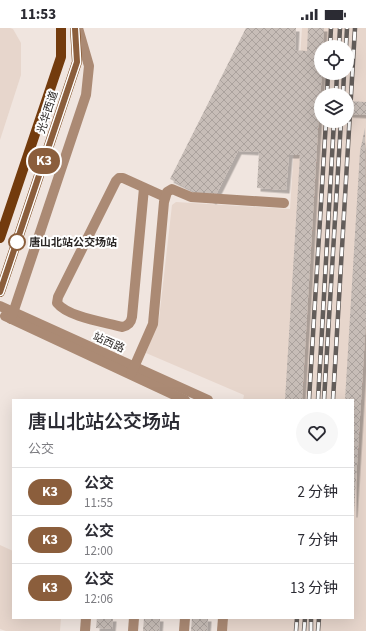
<!DOCTYPE html>
<html lang="zh">
<meta charset="utf-8">
<style>
:root{--surface:#fff;--page:#f7f7f7;--text:#2b2b33;--muted:#7c7c81;--line:#e1e1e2}
body{margin:0;font-family:"Source Sans 3","Noto Sans SC",sans-serif;background:var(--page);color:var(--text);height:100vh;display:flex;flex-direction:column;font-size:15px;white-space:nowrap}
*{box-sizing:border-box;margin:0}
p{font-size:13px;color:var(--muted)}
.icon{flex:none;width:22px;height:22px;fill:none;stroke:currentColor;stroke-width:2;stroke-linecap:round;stroke-linejoin:round}
.map{position:relative;flex:1;overflow:hidden}
.panel{position:absolute;left:12px;top:371px;width:342px;height:220px;display:flex;flex-direction:column;background:var(--surface);border-radius:0px;box-shadow:0 4px 16px #0002}
.panel>*{flex:none}
.badge{padding:0 8px;border-radius:13px;font-size:14px;line-height:26px}
.controls{position:absolute;left:314px;top:12px;display:grid;gap:8px}
.controls a{display:grid;place-items:center;width:40px;height:40px;border-radius:50%;background:var(--surface);box-shadow:0 4px 16px #0002;font-size:20px}
.map>.badge{position:absolute;translate:-50% -50%;box-shadow:0 0 0 2px #fff}
.round{display:grid;place-items:center;flex:none;width:42px;height:42px;border-radius:21px;background:var(--page)}
.overview{display:flex;align-items:center;justify-content:space-between;height:68px;padding:0 16px}
h1{font-size:19px;font-weight:600;line-height:30px}
ul{padding:0;list-style:none}
li{display:flex;align-items:center;gap:12px;height:48px;padding:0 16px;border-top:1px solid var(--line)}
li div{flex:1}
li b{display:block;font-size:15px}
li em{font-style:normal}
li .badge{min-width:44px;font-weight:700;text-align:center}
.status{display:flex;justify-content:space-between;align-items:center;height:28px;padding:0 20px;background:var(--surface);direction:ltr}
.status svg{height:11px;fill:currentColor}
.map>svg:first-child{display:block}
.built{fill:#e7d6cc;fill-rule:evenodd}
.building{fill:url(#building-cross-hatch);filter:url(#shadow)}
.lines{fill:none;stroke-linecap:round;stroke-linejoin:round}
.minor{stroke:#ab8a74;stroke-width:10}
.major{stroke:#733b0d;stroke-width:10}
.rail-casing{stroke:#635d5a;stroke-width:4.5}
.rail{stroke:#fff;stroke-width:3;stroke-dasharray:9;stroke-linecap:butt}
.line-casing{stroke:#fff;stroke-width:9}
.line{stroke:#8b5e3c;stroke-width:6}
.stop-dot{fill:#fff;stroke:#8b5e3c;stroke-width:2}
.labels{text-anchor:middle;stroke-width:4;stroke-linejoin:round;paint-order:stroke}
.street-label{font-size:11px;fill:#2b2725;stroke:#fff}
.stop-label{font-size:11px;font-weight:bold;fill:#2b2725;stroke:#fff;text-anchor:start}
</style>
<div class="status"><b>11:53</b><svg viewBox="0 0 49 12"><path d="M0 12V9h3v3zM5 12V6h3v6zM10 12V3h3v9zM15 12V0h3v12zM26 1h20v11H26zM47 4h2v5h-2z"/></svg></div>
<div class="map">
<svg width="366" height="603" viewBox="0 0 366 603">
<defs>
<pattern id="building-cross-hatch" width="8" height="8" patternUnits="userSpaceOnUse"><rect width="8" height="8" fill="#c7bdb7"/><path d="M0 0l8 8M0 8l8-8" fill="none" stroke="#aba29d"/></pattern>
<filter id="shadow"><feDropShadow dx="3.5" dy="3.5" stdDeviation="0" flood-color="#0004"/></filter>
</defs>
<rect width="100%" height="100%" fill="#f0e5df"/>
<g class="built">
<path d="M0,0H10L13,1L21,15V47L0,112Z"/>
<path d="M302,0H366V603H227L228,590H353V372H243L244,367L146,325L159,291L172,177L176,174L290,181ZM321,19H347V45H321ZM321,67H347V93H321Z"/>
<path d="M0,517L13,523V590H61L60,603H6L0,601Z"/>
</g>
<g class="building">
<path d="M246,0H296L295,22L307,23L308,0H324L323,19H321L322,45L320,71L321,84H319L302,372H285L300,127H289L286,162L257,160L259,124L238,123L213,173L170,151Z"/>
<path d="M347,73L366,74V87L347,86Z"/>
<path d="M365,100L366,291L354,486H353V372H345L360,123Z"/>
<path d="M97,590H113L112,601L96,600Z"/>
<path d="M144,590H160L159,603H143Z"/>
<path d="M192,590H208L207,603H191Z"/>
</g>
<g class="lines">
<g class="minor">
<path d="M144,160L132,289C131,295 128,298 122,299C104,294 68,289 57,275L58,269L116,153L119,150H123L165,169"/>
<path d="M0,278L208,372"/>
<path d="M5,288L185,372"/>
<path d="M11,291L86,67L89,38L78,0"/>
<path d="M131,346L153,296L164,174L167,164L172,161L191,169L284,175"/>
<path d="M85,603L86,590"/>
<path d="M133,603L134,590"/>
<path d="M184,603L185,590"/>
<path d="M222,603L223,590"/>
</g>
<g class="major">
<path d="M0,210L61,29V0"/>
<path d="M0,264L77,34L75,0"/>
</g>
<g class="rail-casing">
<g id="rail">
<path d="M330,19L331,0"/>
<path d="M339,19L340,0"/>
<path d="M346,19L347,0"/>
<path d="M327,67L328,45"/>
<path d="M336,67L337,45"/>
<path d="M343,67L344,45"/>
<path d="M309,372L326,93"/>
<path d="M318,372L334,93"/>
<path d="M324,372L341,93"/>
<path d="M333,372L355,0"/>
<path d="M296,603L297,590"/>
<path d="M304,603L305,590"/>
<path d="M311,603V590"/>
<path d="M318,603L319,590"/>
</g>
</g>
<use href="#rail" class="rail"/>
</g>
<g class="lines">
<g class="line-casing">
<path id="line" d="M0,264L77,34L75,0"/>
</g>
<use href="#line" class="line"/>
</g>
<circle class="stop-dot" cx="17" cy="214" r="8"/>
<g class="labels">
<g class="street-label">
<text transform="translate(47 84) rotate(-72)" y="4">光华西道</text>
<text transform="translate(109 314) rotate(24)" y="4">站西路</text>
</g>
<g class="stop-label">
<text x="29" y="218">唐山北站公交场站</text>
</g>
</g>
</svg>
<div class="controls">
<a><svg class="icon" aria-label="locate" viewBox="0 0 24 24"><circle cx="12" cy="12" r="6"/><path d="M12 2v4M12 18v4M2 12h4M18 12h4"/></svg></a>
<a><svg class="icon" aria-label="layers" viewBox="0 0 24 24"><path d="M12 4l9 5-9 5-9-5zM3 14l9 5 9-5"/></svg></a>
</div>
<b class="badge" style="left:44px;top:133px;background:#8b5e3c;color:#fff">K3</b>
<section class="panel">
<div class="overview"><div><h1>唐山北站公交场站</h1><p>公交</p></div><a class="round"><svg class="icon" aria-label="heart" viewBox="0 0 24 24"><path d="M12 20l-8-8c-3-5 5-10 8-4 3-6 11-1 8 4z"/></svg></a></div>
<ul>
<li><span class="badge" style="background:#8b5e3c;color:#fff">K3</span><div><b>公交</b><p>11:55</p></div><em>2 分钟</em></li>
<li><span class="badge" style="background:#8b5e3c;color:#fff">K3</span><div><b>公交</b><p>12:00</p></div><em>7 分钟</em></li>
<li><span class="badge" style="background:#8b5e3c;color:#fff">K3</span><div><b>公交</b><p>12:06</p></div><em>13 分钟</em></li>
</ul>
</section>
</div>
